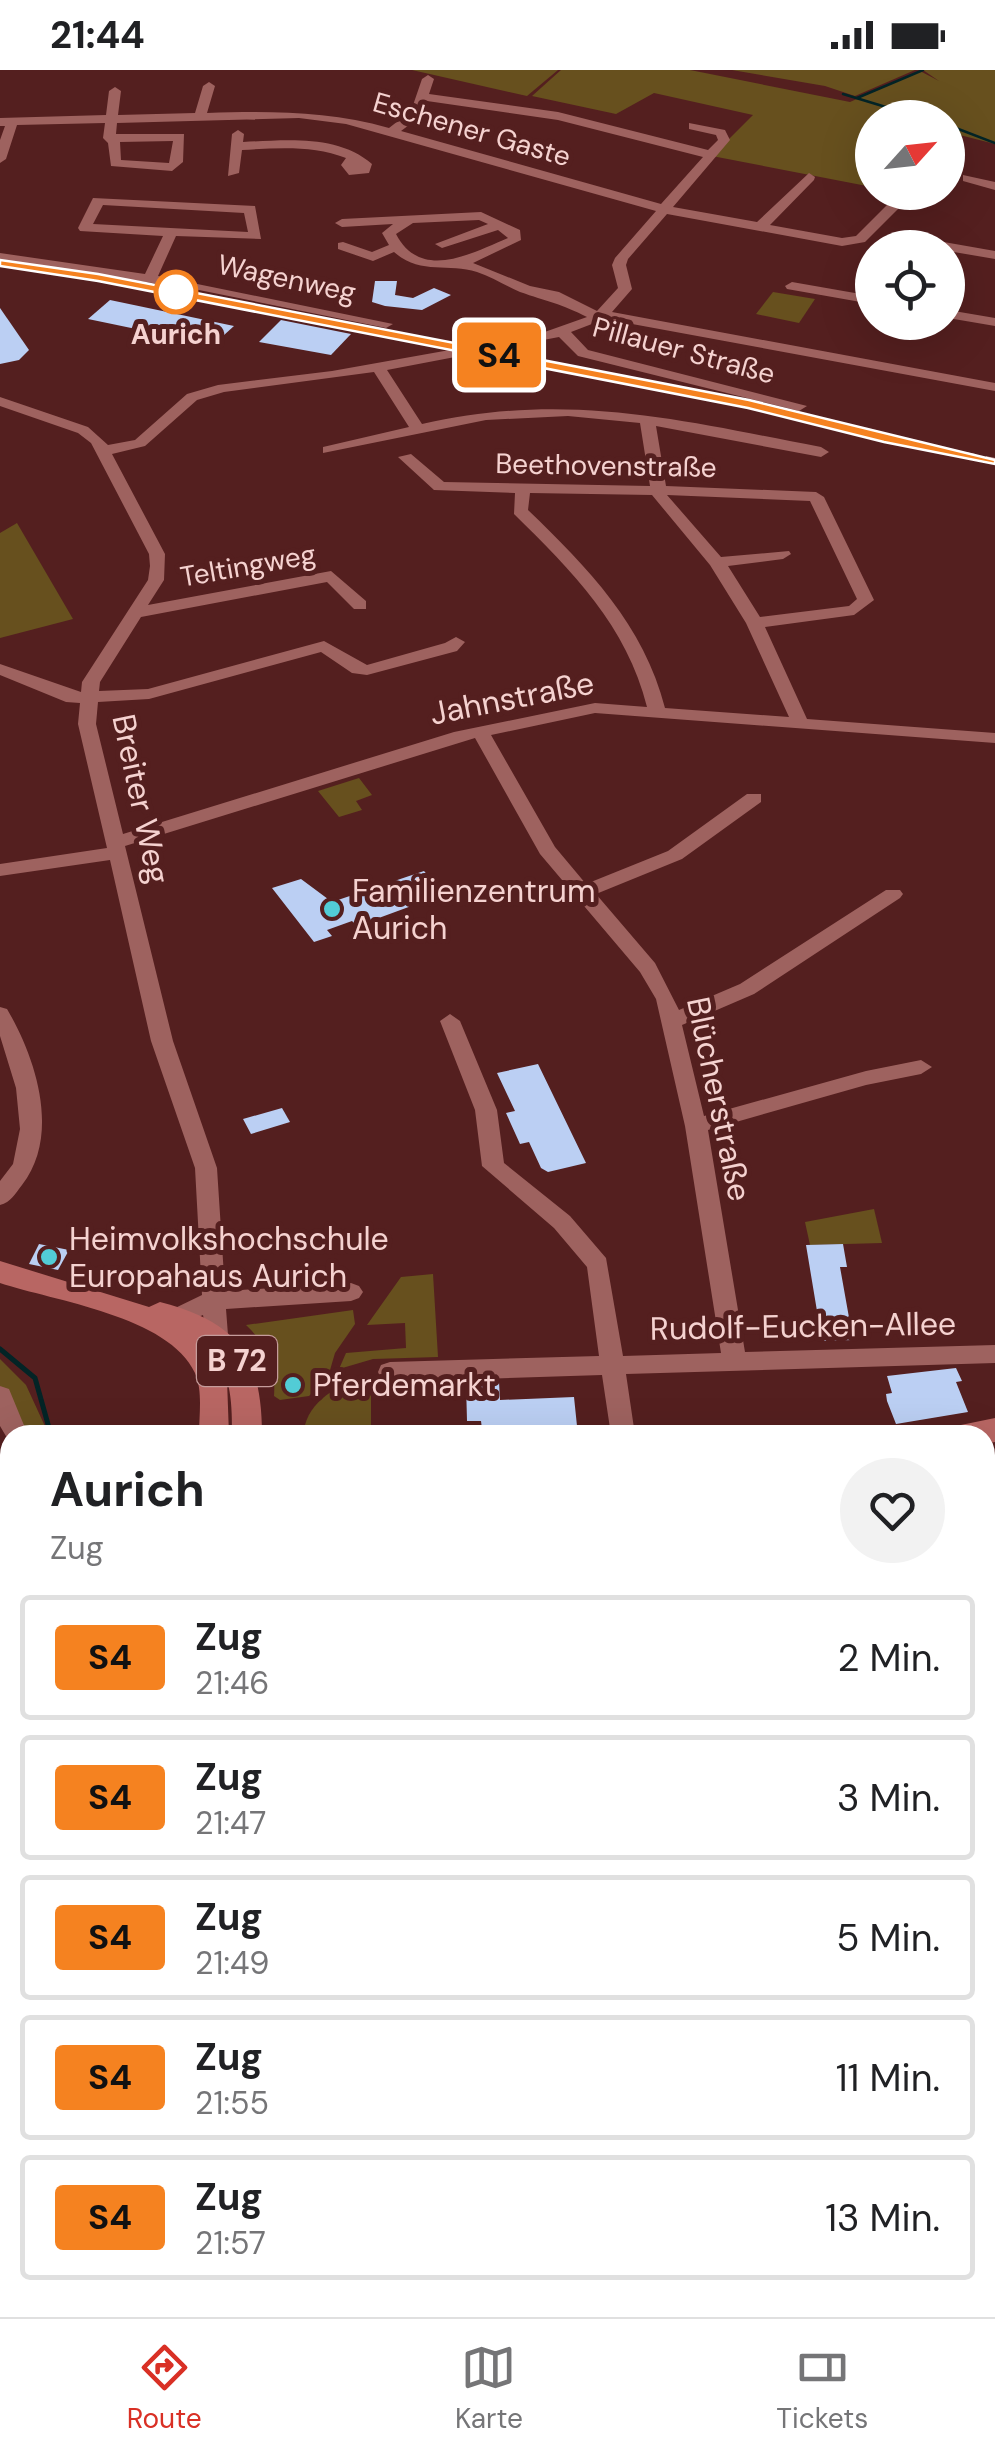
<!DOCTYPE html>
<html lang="de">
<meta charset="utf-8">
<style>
:root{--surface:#fff;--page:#f2f2f2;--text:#202124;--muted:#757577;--line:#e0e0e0;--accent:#d93025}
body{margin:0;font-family:"DM Sans",sans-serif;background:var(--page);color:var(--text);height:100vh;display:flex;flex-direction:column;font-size:38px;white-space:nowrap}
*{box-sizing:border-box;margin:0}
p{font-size:32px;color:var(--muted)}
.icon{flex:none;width:55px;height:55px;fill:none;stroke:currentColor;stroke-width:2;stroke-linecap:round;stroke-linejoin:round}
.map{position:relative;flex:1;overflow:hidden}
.panel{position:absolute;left:0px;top:1355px;width:995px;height:892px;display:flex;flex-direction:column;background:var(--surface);border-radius:30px 30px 0 0;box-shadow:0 10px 40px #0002}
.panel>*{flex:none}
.badge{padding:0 20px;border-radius:8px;font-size:35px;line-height:65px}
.needle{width:65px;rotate:63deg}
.controls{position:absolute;left:855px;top:30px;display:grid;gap:20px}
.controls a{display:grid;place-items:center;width:110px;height:110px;border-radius:50%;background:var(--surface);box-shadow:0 10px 40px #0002;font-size:50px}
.map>.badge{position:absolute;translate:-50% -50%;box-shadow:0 0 0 5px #fff}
.round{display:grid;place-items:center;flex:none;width:105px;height:105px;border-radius:52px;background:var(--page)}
.summary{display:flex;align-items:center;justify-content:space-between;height:170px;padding:0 50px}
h1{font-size:48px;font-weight:700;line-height:75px}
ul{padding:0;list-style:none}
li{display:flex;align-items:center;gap:30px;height:125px;margin:0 20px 15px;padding:0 30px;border:5px solid var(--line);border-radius:10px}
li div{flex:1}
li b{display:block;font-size:38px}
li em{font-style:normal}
li .badge{min-width:110px;font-weight:700;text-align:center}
.status{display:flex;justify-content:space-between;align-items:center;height:70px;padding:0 50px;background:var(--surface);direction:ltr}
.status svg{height:28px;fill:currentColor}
.tab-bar{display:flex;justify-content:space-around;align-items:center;height:140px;border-top:2px solid var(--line);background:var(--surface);font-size:28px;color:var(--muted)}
.tab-bar a{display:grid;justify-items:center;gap:5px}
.tab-bar .active{color:var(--accent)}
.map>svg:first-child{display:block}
.green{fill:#67501e}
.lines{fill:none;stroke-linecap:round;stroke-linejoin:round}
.stream-far1{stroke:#032426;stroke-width:2.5}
.stream{stroke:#032426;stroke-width:5}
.building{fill:#bbcff3}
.minor{fill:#9e625f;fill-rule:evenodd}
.major{fill:#b86663;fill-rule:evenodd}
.rail-far1{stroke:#cda6a4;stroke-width:2.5;stroke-dasharray:8 8;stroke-linecap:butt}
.rail{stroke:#cda6a4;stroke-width:4;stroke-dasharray:10 10;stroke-linecap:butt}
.line{fill:#f58220;stroke:#fff;stroke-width:2.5}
.stop-dot{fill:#fff;stroke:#f58220;stroke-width:5}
.poi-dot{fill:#52ccd6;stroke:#541f1f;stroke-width:4}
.labels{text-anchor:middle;stroke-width:10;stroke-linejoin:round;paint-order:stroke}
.far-street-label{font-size:28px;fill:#f5d2d0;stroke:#541f1f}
.far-stop-label{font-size:28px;font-weight:bold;fill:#f5d2d0;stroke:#541f1f}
.shield{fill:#541f1f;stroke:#c59c9b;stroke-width:2.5}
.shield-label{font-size:30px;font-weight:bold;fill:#f5d2d0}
.street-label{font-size:32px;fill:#f5d2d0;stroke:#541f1f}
.poi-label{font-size:32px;fill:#f5d2d0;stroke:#541f1f;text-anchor:start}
</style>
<div class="status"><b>21:44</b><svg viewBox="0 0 49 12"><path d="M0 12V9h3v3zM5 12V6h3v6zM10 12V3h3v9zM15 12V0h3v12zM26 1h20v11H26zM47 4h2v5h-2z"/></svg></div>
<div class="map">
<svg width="995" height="2247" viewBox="0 0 995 2247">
<rect width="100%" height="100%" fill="#541f1f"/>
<g class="green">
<path d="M412,0H558L527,26Z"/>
<path d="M561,0H690L850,32L920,1L939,11L923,0H995V74L948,62V48H872V117L712,86L753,45L654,23L616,44L532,26Z"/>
<path d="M732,0H915L855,26L825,16Z"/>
<path d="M773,222L815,229L799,253L756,244Z"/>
<path d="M17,453L73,549L0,568V463Z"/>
<path d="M359,708L372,725L356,731L362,740L339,747L318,721Z"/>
<path d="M874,1139L882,1173L810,1175L805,1152Z"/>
<path d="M433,1204L438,1287L373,1289L339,1299L346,1283L406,1278L405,1253L367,1255L401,1207Z"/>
<path d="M353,1240L355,1254L335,1283L328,1307L309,1326L280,1330L274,1326C276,1296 268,1276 246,1255Z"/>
<path d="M0,1289L26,1315L49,1365H21L8,1324L0,1316Z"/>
<path d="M371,1306V1362L316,1360L305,1355C312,1328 345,1310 371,1306Z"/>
</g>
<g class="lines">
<g class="stream-far1">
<path d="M843,24L922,48"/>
<path d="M857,28L923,0"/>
<path d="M948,55L995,73"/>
</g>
<path class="stream" d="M0,1279L35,1308L51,1365"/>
</g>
<g class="building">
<path d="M375,211H397L395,225L413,228L434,218L451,225L422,240L385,236L372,232Z"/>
<path d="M110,230L234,256L213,275L88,249Z"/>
<path d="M0,238L29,280L19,290L0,294Z"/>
<path d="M281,250L351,264L331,285L259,272Z"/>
<path d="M424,801L444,824L357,856L352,851L327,860L332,866L314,872L272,818L301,809L332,832Z"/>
<path d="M538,994L586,1093L548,1102L541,1098L529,1072L520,1074L506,1043L515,1041L497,1003Z"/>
<path d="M282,1038L290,1052L251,1064L243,1049Z"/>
<path d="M39,1174L69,1180L58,1200L29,1194Z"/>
<path d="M843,1174L847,1197H840L853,1270L822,1271L806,1175Z"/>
<path d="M956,1298L962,1311L956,1312L968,1342L896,1354L887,1331L886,1324L892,1323L887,1306Z"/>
<path d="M499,1312L500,1330L574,1327L577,1356L482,1359L481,1351H467L466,1313Z"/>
</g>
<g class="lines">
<g class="minor">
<path d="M428,5L434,9L429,24L558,42L708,80L718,70L716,65L689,59V53L725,60L730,70L673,137L757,152L809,103L815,107L814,110L770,155L842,168L856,166L892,130L904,133L865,172L842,176L667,144L628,189L626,195L632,219L612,242L995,313V321L605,249L571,262L588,280L807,336L799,341L578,286L559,267L387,300L422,354C567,321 679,350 821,377L829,382L821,387L656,356L666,416L816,422L824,427L874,530L854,545L765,557L807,649L995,663V673L595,643L491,665L555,777L586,814L668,781L747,724H761V732L682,789L596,824L655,893L679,940L740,914L886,820H900L903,824L900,828L754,924L682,955L704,1046L866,1001L921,990L932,997L921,1004L866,1015L708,1060L745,1282L995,1275V1293L626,1304L635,1365H611L602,1305L390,1312L381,1309L378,1302L381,1295L390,1292L599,1286L587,1197L554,1158L482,1096L475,1040L440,951L450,944L460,951L497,1040L504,1093L570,1146L606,1188L623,1286L721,1283L685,1056L656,929L640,902L540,784L475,668L125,776L173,971L217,1098L225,1221L351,1213L359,1216L363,1222L359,1228L351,1231L226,1239L228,1265L224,1272H208L203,1245L179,1255L171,1252L167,1246L171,1240L202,1225L195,1098L151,971L110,790L0,806V794L107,778L78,654L80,633L66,632L0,605V594L81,622L82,612L148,510L150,496L149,484L91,373L78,363L0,336V327L88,357L108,375L135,370L187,324L218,315L332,301L539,264L587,247C562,234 546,231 520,222C506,216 492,207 477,202C448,193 420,205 394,182L373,191L338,179V173L343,172L372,182L389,175L382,163L393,154L342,157L335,153L342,149L481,142L520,160L521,170L473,193L530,216L559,222L597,241L618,218L612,195L615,188L656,141L346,54L299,48L117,53L116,64H184L183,92L172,101L111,96L108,73L103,68L105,53L17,55L6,89L0,93V70L5,56H0V48L106,45L109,21L115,17L121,21L118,45L195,43L203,16L209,12L215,16L207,43C271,41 328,41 389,58L411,41L422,9ZM427,31L558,50L703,87L661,134L401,61L421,46ZM173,71L169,93L121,90L120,72ZM479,150L488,154L435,174L442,178L498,160L508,168C472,183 421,212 396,164L413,153ZM374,302L409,357L323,377V383L486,350L568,346L640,353L650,416L444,412L411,384L398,387L434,420L515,423L514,444C572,501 627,556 647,637L595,633L454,662L123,764L96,654L98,632L149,629L321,582L352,603L367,605L457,581L465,572L456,567L445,573L367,595L324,571L148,619L99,621L100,612L141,547L327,512L354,539H366V531L331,501L148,535L164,510L165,484L112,384L145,376L197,330L224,322ZM530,423L652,425L710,495L746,553L789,647L665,638C644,555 588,498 528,440ZM667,425L810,431L857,529L849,536L760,547L728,496L783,489L791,484L789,481L721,487Z"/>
<path d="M238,60L244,64L243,72C285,70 338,64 372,94L369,103L349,105L341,95L346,88C313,75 277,78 242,80L239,103L228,106L232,64Z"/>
<path d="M963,105L995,112V120L963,111Z"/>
<path d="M93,128L255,136L261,169L176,166L158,206L393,254L386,258L194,219L0,191V183L145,204L163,166L80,161L78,158ZM103,135L244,143L248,162L93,154Z"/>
<path d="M904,165L995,181V189L948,181V178L895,176V170Z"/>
<path d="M792,212L872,226V234L787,219L785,216Z"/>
<path d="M948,240L995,248V256L948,248Z"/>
<path d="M0,937L7,939C36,988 61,1065 22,1115C15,1124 11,1132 0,1135V1111L13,1094L20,1059L16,1018L0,966Z"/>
<path d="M0,1316L9,1319L28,1365H10V1373L0,1356Z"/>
<path d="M995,1564V1588L985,1589V1565Z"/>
<path d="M10,1709V1735L0,1739V1713Z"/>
<path d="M995,1759V1785L985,1786V1760Z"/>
<path d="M985,1933L995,1937V1969L985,1965Z"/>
<path d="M995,2082V2116L985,2120V2086Z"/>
<path d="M10,2104V2137L0,2141V2108Z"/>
<path d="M703,2238H751L747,2247H699Z"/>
</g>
<g class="major">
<path d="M0,1191L149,1237L160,1232C237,1252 262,1285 262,1365H232C232,1336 232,1306 213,1282L227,1310L229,1365H199C199,1345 203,1321 195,1303C169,1246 54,1231 0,1213Z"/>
<path d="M995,1348V1372L985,1374V1365H952L956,1356Z"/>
<path d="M10,1904V1971L0,1975V1908Z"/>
</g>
<path class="rail-far1" d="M0,193L97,207L749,334L877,367"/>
<path class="rail" d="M868,365L995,390"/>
</g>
<path class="line" d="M0,190L98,204L749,330L995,390V394L884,372L748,338L98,211L0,196Z"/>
<circle class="stop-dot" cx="176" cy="222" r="20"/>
<g class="poi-dot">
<circle cx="332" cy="839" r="10"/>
<circle cx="49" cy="1187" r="10"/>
<circle cx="293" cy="1315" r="10"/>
</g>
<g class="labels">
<g class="far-street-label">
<text transform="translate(472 59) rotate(16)" y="10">Eschener Gaste</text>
<text transform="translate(287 208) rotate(12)" y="10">Wagenweg</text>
<text transform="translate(684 280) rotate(15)" y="10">Pillauer Straße</text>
<text transform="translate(606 395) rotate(1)" y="10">Beethovenstraße</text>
<text transform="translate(248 495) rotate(-10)" y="10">Teltingweg</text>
</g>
<g class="far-stop-label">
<text x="176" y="274">Aurich</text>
</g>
<rect class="shield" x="197" y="1266" width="80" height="50" rx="8"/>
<g class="shield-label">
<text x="237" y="1301">B 72</text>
</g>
<g class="street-label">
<text transform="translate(512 628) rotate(-11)" y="11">Jahnstraße</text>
<text transform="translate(141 729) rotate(78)" y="11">Breiter Weg</text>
<text transform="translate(719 1029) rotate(78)" y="11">Blücherstraße</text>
<text transform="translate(803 1256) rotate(-1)" y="11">Rudolf-Eucken-Allee</text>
</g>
<g class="poi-label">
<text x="352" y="832">Familienzentrum<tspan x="352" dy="37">Aurich</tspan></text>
<text x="69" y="1180">Heimvolkshochschule<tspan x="69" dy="37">Europahaus Aurich</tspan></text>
<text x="313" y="1326">Pferdemarkt</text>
</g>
</g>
</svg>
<div class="controls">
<a><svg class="needle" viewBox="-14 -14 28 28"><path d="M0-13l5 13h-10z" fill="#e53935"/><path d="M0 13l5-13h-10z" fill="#757577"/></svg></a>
<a><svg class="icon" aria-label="locate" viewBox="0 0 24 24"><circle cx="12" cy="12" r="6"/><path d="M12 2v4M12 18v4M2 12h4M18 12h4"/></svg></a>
</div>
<b class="badge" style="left:499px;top:285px;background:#f58220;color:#111">S4</b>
<section class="panel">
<div class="summary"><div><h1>Aurich</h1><p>Zug</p></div><a class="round"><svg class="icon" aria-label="heart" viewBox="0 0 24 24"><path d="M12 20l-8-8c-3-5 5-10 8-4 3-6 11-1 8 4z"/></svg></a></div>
<ul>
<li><span class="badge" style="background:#f58220;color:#111">S4</span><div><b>Zug</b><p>21:46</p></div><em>2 Min.</em></li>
<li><span class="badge" style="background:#f58220;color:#111">S4</span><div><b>Zug</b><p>21:47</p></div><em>3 Min.</em></li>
<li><span class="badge" style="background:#f58220;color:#111">S4</span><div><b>Zug</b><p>21:49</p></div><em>5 Min.</em></li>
<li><span class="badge" style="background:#f58220;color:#111">S4</span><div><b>Zug</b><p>21:55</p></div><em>11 Min.</em></li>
<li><span class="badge" style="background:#f58220;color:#111">S4</span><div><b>Zug</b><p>21:57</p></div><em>13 Min.</em></li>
</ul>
</section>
</div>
<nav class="tab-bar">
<a class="active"><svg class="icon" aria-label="directions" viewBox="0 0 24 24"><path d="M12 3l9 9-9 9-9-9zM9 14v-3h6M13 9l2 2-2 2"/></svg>Route</a>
<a><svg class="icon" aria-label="map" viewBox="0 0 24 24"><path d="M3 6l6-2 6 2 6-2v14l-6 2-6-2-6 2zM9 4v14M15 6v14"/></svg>Karte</a>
<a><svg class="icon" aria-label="tickets" viewBox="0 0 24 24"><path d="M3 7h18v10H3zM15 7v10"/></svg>Tickets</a>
</nav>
